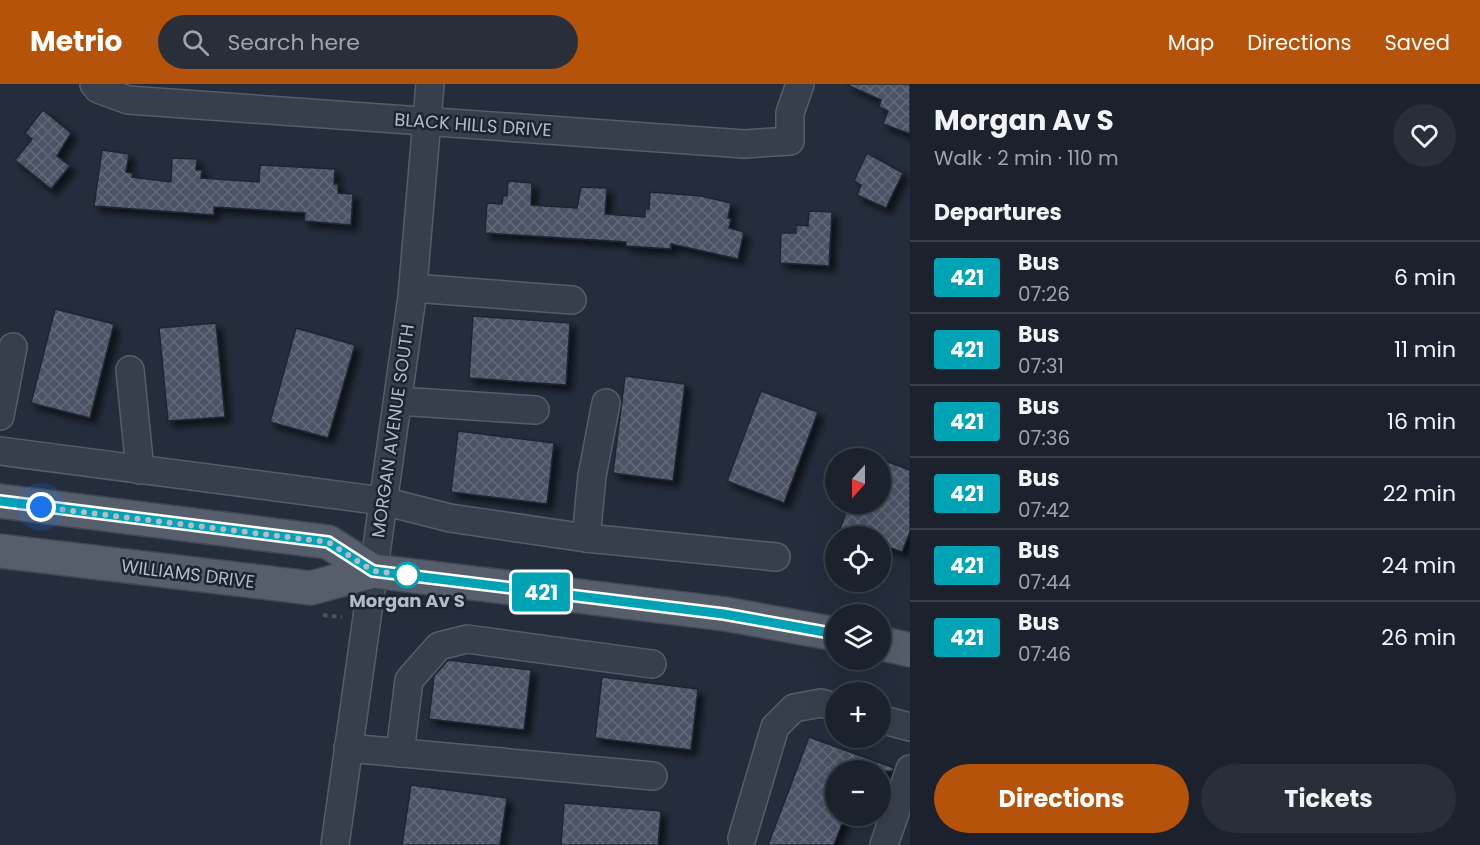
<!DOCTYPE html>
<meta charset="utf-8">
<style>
:root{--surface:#1b222d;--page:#282f39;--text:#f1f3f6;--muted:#a0a4aa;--line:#393f49;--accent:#b45309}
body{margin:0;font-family:Poppins,sans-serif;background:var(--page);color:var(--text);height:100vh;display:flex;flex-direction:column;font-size:22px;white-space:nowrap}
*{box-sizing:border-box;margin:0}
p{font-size:20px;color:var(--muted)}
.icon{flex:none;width:33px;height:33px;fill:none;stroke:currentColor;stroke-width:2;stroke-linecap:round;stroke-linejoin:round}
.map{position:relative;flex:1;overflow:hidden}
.side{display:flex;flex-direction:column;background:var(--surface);width:570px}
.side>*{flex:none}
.badge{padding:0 12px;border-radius:4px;font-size:21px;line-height:39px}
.needle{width:39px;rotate:201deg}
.controls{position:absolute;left:825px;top:364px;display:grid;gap:12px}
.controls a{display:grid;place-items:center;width:66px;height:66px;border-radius:50%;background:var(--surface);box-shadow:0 6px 24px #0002,0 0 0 2px var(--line);font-size:30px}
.you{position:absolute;width:30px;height:30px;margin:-15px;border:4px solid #fff;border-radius:50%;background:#1a73e8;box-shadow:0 0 0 9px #1a73e833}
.map>.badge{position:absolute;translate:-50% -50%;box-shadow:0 0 0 3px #fff}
h2{padding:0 24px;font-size:22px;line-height:54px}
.round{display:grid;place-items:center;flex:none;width:63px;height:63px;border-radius:32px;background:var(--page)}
.head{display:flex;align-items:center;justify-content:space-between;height:102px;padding:0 24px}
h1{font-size:28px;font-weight:700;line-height:45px}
.cta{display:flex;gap:12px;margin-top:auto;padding:12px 24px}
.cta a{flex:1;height:69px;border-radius:36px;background:var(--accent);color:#fff;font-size:24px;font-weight:700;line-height:69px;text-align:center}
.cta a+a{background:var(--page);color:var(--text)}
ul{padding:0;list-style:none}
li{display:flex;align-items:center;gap:18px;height:72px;padding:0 24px;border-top:2px solid var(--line)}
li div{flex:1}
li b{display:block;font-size:22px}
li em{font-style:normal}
li .badge{min-width:66px;font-weight:700;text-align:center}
header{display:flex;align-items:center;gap:36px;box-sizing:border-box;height:84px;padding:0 30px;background:var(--accent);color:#fff}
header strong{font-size:28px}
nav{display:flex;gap:33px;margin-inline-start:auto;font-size:21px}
.search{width:420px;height:54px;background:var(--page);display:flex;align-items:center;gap:15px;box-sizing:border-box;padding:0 21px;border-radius:33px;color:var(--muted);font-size:22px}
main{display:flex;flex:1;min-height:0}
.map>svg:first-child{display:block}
.building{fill:url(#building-cross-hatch);stroke:#1f2633;stroke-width:1.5;filter:url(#shadow)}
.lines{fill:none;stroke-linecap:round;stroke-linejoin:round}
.minor-casing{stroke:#565d6a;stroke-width:30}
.major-casing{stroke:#414855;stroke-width:36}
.path{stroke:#44565a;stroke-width:4;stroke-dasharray:4.5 4.5;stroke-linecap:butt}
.minor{stroke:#383f4c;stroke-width:27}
.major{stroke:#565e6c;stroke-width:33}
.line-casing{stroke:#fff;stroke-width:14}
.line{stroke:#00a3b4;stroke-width:9}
.walk{stroke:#b4bac8;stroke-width:6;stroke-dasharray:0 10.8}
.stop-dot{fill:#fff;stroke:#00a3b4;stroke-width:3}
.labels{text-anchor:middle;stroke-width:5;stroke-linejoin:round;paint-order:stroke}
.street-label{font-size:18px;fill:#b4bac8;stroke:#1d2431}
.stop-label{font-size:18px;font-weight:bold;fill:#b4bac8;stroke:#1d2431}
</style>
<header>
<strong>Metrio</strong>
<div class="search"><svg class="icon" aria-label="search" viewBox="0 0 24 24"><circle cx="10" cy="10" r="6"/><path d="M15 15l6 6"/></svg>Search here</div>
<nav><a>Map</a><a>Directions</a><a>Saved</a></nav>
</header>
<main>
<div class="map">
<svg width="910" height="761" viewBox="0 0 910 761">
<defs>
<pattern id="building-cross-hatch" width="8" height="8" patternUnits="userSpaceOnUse" patternTransform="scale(1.5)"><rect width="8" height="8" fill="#4b5365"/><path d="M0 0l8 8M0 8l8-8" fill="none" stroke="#636a7a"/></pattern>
<filter id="shadow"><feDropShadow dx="5.5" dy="5.5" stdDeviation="3" flood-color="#0009"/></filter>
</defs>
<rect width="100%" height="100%" fill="#242d3c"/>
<g class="building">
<path d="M845,0H910V50L883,40L888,27L879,23L881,16Z"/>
<path d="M43,26L71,49L57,72L70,82L51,105L15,76L32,55L25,49Z"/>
<path d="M102,66L129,70L126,88L133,89L132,93L171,98L172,74L197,75L196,86H202L201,94L259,98L260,81L335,85L334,100H338V109L353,110L351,141L304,137L305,129L214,123V131L94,122Z"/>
<path d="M867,69L903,89L886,124L857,111L861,101L854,97Z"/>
<path d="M508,97L532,99L531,121L577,124L581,103L607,104L605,130L645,133V125H649L650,108L701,112L731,119L728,134L731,135L729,144L744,148L738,175L671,160V165L626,162V158L485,149L487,119L502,120L503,111L507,112Z"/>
<path d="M809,127L832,128L829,182L780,179L781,149H796V141L808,142Z"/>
<path d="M55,225L114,240L90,334L31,319Z"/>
<path d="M473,232L570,239L566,301L469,294Z"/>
<path d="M216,239L225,333L168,337L159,244Z"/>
<path d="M296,244L355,261L328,354L270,338Z"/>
<path d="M625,292L685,300L673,397L613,389Z"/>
<path d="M761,307L818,328L784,419L727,397Z"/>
<path d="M458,347L554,359L547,420L451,408Z"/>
<path d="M880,375L910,386V448L902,468L880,460V453H862L840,445L849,420H880Z"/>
<path d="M448,576L531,586L524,646L429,635L434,592Z"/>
<path d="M602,593L698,605L691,666L595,654Z"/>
<path d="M809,653L894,684L893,687H836V732H845L834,761H768Z"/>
<path d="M411,701L507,714L500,761H402Z"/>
<path d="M564,719L661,727L658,761H561Z"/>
</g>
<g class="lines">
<g class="minor-casing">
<g id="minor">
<path d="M94,0L98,5L128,16L744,60L790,57V29L800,0"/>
<path d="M413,204L572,216"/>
<path d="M130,286L140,386"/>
<path d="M398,317L535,326"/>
<path d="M0,332L13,263"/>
<path d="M0,367L383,417L450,434L586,454L776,473"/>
<path d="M586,454L592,392L606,319"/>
<path d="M880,635L910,643"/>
<path d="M348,664L653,692"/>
<path d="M400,669L409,596L439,562L467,555L652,580"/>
<path d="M742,754L775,643L794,624L821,619L836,623"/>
<path d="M335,761L412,213L430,0"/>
<path d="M884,761L910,685"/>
</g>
</g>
<g class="major-casing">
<g id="major">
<path d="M0,417L328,458L373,487"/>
<path d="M0,467L311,504L373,487L725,530L836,550"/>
<path d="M880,559L910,566"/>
</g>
</g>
<path class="path" d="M323,531L342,533"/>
<use href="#minor" class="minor"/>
<use href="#major" class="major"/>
</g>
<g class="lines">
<g class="line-casing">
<path id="line" d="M0,417L328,458L373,487L724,530L836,550"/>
</g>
<use href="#line" class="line"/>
<path class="walk" d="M41,423L328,458L373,487L407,491"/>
</g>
<circle class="stop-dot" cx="407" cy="491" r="12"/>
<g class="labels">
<g class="street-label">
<text transform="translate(473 41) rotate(4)" y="6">BLACK HILLS DRIVE</text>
<text transform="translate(393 347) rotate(-82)" y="6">MORGAN AVENUE SOUTH</text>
<text transform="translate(188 490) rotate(7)" y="6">WILLIAMS DRIVE</text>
</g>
<g class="stop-label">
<text x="407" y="523">Morgan Av S</text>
</g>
</g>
</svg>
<div class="controls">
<a><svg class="needle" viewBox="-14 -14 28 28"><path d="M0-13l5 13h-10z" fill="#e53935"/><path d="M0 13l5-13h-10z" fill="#a0a4aa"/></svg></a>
<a><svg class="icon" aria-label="locate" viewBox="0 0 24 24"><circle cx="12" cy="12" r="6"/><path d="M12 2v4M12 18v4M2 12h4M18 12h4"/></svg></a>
<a><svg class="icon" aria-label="layers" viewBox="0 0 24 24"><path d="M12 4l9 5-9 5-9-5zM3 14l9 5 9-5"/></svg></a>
<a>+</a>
<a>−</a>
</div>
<div class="you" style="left:41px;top:423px"></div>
<b class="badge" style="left:541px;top:508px;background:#00a3b4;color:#fff">421</b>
</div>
<section class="side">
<div class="head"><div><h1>Morgan Av S</h1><p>Walk · 2 min · 110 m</p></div><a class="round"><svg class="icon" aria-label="heart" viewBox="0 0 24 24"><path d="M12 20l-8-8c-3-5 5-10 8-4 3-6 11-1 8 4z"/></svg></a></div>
<h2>Departures</h2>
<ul>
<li><span class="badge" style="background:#00a3b4;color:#fff">421</span><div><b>Bus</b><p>07:26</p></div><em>6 min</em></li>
<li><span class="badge" style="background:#00a3b4;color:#fff">421</span><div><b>Bus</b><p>07:31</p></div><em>11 min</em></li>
<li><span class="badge" style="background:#00a3b4;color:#fff">421</span><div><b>Bus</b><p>07:36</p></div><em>16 min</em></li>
<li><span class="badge" style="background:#00a3b4;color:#fff">421</span><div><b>Bus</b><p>07:42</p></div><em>22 min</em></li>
<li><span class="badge" style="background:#00a3b4;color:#fff">421</span><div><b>Bus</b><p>07:44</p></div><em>24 min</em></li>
<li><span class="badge" style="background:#00a3b4;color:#fff">421</span><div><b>Bus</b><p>07:46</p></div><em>26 min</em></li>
</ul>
<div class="cta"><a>Directions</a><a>Tickets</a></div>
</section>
</main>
